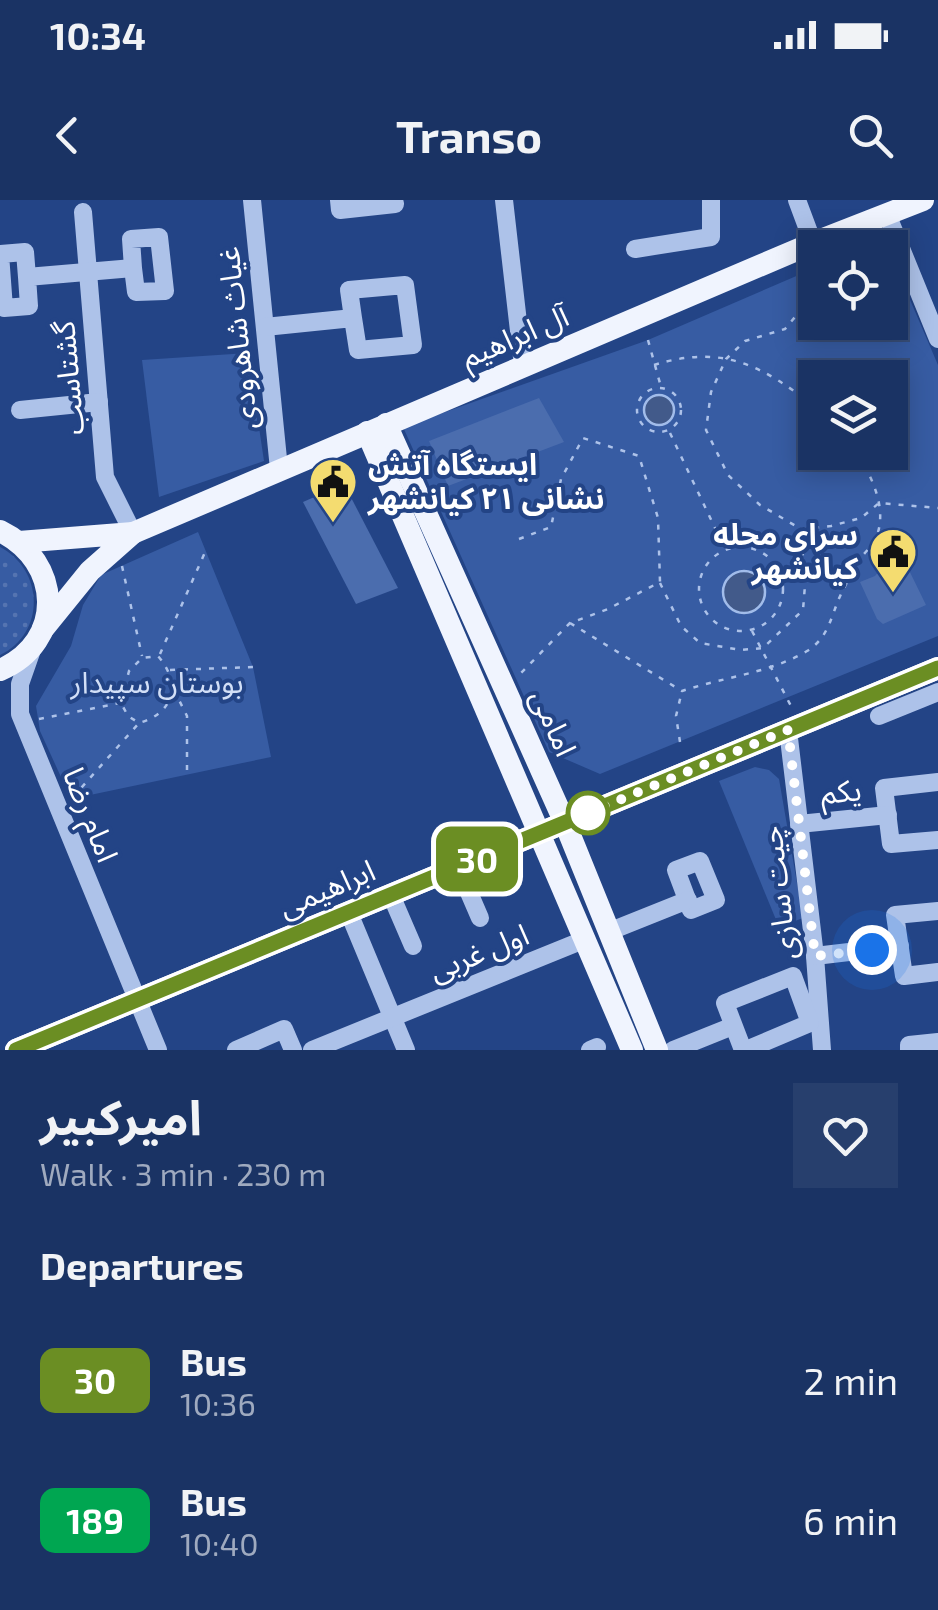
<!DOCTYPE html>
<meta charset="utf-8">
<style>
:root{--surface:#1a3364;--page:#273f6d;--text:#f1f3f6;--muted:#9faabf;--line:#384e78}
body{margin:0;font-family:"Exo 2","Noto Sans Arabic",sans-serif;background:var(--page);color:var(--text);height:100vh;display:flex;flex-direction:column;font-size:38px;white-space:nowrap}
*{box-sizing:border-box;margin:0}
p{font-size:32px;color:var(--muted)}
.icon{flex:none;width:55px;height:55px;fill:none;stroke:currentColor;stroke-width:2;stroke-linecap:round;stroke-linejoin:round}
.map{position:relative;height:850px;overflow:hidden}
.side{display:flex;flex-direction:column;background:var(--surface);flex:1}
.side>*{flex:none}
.badge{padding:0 20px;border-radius:15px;font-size:35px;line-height:65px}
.controls{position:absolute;left:798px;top:30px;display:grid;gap:20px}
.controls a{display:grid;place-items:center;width:110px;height:110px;border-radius:0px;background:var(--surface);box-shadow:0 5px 25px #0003,0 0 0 2px var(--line);font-size:50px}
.you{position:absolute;width:50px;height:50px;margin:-25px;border:8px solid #fff;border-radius:50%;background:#1a73e8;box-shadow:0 0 0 15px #1a73e833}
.map>.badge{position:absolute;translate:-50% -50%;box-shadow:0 0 0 5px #fff}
h2{padding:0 40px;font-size:38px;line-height:90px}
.round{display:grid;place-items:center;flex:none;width:105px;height:105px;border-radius:0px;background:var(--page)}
.overview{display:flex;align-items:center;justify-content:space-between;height:170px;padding:0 40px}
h1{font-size:48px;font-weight:700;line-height:75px}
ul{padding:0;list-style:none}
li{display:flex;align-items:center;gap:30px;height:140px;padding:0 40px}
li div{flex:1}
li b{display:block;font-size:38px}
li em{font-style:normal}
li .badge{min-width:110px;font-weight:700;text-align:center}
.status{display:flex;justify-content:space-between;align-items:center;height:70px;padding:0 50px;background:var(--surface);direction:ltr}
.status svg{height:28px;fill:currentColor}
header{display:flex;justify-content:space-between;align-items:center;height:130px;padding:0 40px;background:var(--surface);font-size:45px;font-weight:700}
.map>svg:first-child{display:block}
.grass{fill:url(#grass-dots)}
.park{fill:#375ca3;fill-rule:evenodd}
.water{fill:#425a8a;stroke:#a1bcea;stroke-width:2.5}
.building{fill:#4b6dae}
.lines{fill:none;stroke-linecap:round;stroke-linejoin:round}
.path{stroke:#adc2e9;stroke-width:2.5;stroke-dasharray:5 8;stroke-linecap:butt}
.minor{stroke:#adc2e9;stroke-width:18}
.major{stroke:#f0f4fe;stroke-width:22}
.line-casing{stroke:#fff;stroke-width:22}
.line{stroke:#6b8e23;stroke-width:15}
.walk{stroke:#fff;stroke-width:10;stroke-dasharray:0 18}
.stop-dot{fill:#fff;stroke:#6b8e23;stroke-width:5}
.labels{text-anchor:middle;stroke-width:8;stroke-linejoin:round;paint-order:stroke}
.street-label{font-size:30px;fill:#fff;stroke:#234486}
.poi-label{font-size:30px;font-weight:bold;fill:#fff;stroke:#234486;text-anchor:start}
.park-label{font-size:30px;fill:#d2dff7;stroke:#234486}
</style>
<div class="status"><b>10:34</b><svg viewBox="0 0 49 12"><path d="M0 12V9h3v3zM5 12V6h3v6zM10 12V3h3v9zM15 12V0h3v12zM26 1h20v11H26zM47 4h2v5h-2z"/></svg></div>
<header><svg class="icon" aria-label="back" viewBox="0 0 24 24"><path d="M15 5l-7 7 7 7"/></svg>Transo<svg class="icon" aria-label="search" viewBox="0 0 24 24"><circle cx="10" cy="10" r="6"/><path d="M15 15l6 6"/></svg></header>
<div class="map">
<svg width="938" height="850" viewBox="0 0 938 850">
<defs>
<pattern id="grass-dots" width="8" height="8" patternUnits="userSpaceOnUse" patternTransform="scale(2.5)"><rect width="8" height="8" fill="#375ca3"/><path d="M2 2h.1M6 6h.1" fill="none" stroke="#5574b1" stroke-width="1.8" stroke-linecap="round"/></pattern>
</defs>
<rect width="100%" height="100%" fill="#234486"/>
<path class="grass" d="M0,347C44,370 46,433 0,455Z"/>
<g class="park">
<path d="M890,53L938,165V436L600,574L549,552L403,227L648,140L815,68V122H890ZM815,178H890V252H815Z"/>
<path d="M248,153L264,261L159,297L142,160Z"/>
<path d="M198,332L253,467L271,557L71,599L40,531L36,506L71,446L83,405L101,375Z"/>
<path d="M755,567L769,570L779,579L803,718L779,727L719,581Z"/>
</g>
<g class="water">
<circle cx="659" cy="210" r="15"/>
<circle cx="744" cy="392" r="21"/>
</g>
<g class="building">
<path d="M539,198L564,242L448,286L429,241Z"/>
<path d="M344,284L398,388L356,404L303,302Z"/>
<path d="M906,364L926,405L883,424L877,419L860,382L875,376L881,369L891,371Z"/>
</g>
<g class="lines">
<g class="path">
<path d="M815,85L809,100L785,129L745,141L726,159L711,192L706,230L728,275L760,305L801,329L831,326L861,318L879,303L938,308"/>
<path d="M648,140L661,187"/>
<path d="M654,165C722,144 762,165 815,207"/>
<circle cx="659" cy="210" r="22"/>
<path d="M670,233L724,347"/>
<path d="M519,339L551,327L561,279L583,238L639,256L658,318L660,382L608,409L570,423L520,474"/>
<circle cx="741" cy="389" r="42"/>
<path d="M122,366L142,456"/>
<path d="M660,383L681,426L700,443L741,450L763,448L803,410L805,385L801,330"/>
<path d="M570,423L682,491C724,477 770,473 807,451C830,437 831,414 842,392C848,381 853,368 861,358C865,352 872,346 875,340C889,311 872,276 856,252"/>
<path d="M752,431L792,508"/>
<path d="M160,454L206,350"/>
<path d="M170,470L253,467"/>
<path d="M174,490L187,516V575"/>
<path d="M39,519L120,503"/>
<path d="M680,542L676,516L682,491"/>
<path d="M73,597L139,523L128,516L121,503L129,471L142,458L158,456C182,484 174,513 139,523"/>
</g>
<g class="minor">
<path d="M252,0L279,269"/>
<path d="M339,0L340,10L395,4L394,0"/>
<path d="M504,0L523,166"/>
<path d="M797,0L813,43"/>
<path d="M83,12L105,277L133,333"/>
<path d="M887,14L938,139"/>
<path d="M635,49L711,37V0"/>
<path d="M27,77L29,106L4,108L0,54L25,52L27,77L133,68L131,39L159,37L165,91L136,92L133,68"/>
<path d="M265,127L353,118L349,90L405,85L413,145L358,150L353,118"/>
<path d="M20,210L99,202"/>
<path d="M33,447L20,484V514L158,850"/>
<path d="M879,516L938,492"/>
<path d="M788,530L815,756L822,850"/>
<path d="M938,582L884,588L891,644L938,640"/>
<path d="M799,624L888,615"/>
<path d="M700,661L716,700L691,710L676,670Z"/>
<path d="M458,667L480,718"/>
<path d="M391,695L413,746"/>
<path d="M938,711L895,715L904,776L938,772"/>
<path d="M349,713L406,850"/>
<path d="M608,732L688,700"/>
<path d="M815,756L900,746"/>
<path d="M236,850L284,829L293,850"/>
<path d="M312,850L586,739"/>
<path d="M590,850L597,847"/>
<path d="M673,850L733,826"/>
<path d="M743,850L725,803L793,776L810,823L746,850"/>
<path d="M909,850V845L938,842"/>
</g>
<g class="major">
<path d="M386,224L565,623L657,850"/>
<path d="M367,232L632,850"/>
<path d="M0,331C62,361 66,442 0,470"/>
<path d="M133,333L813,43L923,0"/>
<path d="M19,342L133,333L90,371L43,429"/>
<path d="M16,850L938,468"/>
</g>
</g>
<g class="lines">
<g class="line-casing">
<path id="line" d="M16,850L938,468"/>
</g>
<use href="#line" class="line"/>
<path class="walk" d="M588,613L788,530L815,756L872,750"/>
</g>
<defs>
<g id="civic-pin" transform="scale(2.5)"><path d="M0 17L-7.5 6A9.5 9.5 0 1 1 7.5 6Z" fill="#f4dc70" stroke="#234486"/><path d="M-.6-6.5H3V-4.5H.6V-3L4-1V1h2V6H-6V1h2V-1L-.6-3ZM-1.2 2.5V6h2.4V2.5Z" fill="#111"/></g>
</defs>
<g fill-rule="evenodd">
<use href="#civic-pin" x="333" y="282"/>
<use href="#civic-pin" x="893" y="352"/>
</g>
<circle class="stop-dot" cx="588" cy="613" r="20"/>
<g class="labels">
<g class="street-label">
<text transform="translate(515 137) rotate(-23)" y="10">آل ابراهیم</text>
<text transform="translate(238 138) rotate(-96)" y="10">غیاث شاهرودی</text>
<text transform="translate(69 178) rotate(-95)" y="10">گشتاسب</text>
<text transform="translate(553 523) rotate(66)" y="10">امامی</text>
<text transform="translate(841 592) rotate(-5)" y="10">یکم</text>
<text transform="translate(90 615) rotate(68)" y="10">امام رضا</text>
<text transform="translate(327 689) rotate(-23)" y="10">ابراهیمی</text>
<text transform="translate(779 693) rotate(-97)" y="10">چیت سازی</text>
<text transform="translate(479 753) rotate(-22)" y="10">اول غربی</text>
</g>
<g class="poi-label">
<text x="368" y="275">ایستگاه آتش<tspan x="368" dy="34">نشانی ۲۱ کیانشهر</tspan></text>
<text x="858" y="345" text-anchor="end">سرای محله<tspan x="858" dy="34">کیانشهر</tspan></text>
</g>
<g class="park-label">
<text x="157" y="493">بوستان سپیدار</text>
</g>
</g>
</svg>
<div class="controls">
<a><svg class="icon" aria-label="locate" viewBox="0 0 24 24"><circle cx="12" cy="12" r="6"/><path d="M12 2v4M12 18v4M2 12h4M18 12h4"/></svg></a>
<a><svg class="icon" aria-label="layers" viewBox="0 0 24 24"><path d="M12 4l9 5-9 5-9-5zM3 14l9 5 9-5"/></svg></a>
</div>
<div class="you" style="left:872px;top:750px"></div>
<b class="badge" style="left:477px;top:659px;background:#6b8e23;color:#fff">30</b>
</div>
<section class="side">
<div class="overview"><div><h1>امیرکبیر</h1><p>Walk · 3 min · 230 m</p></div><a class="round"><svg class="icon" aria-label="heart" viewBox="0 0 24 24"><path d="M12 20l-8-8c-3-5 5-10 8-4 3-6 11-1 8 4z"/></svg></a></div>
<h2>Departures</h2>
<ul>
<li><span class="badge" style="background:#6b8e23;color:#fff">30</span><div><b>Bus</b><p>10:36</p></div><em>2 min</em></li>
<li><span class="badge" style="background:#00a651;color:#fff">189</span><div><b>Bus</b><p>10:40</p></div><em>6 min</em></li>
</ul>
</section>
